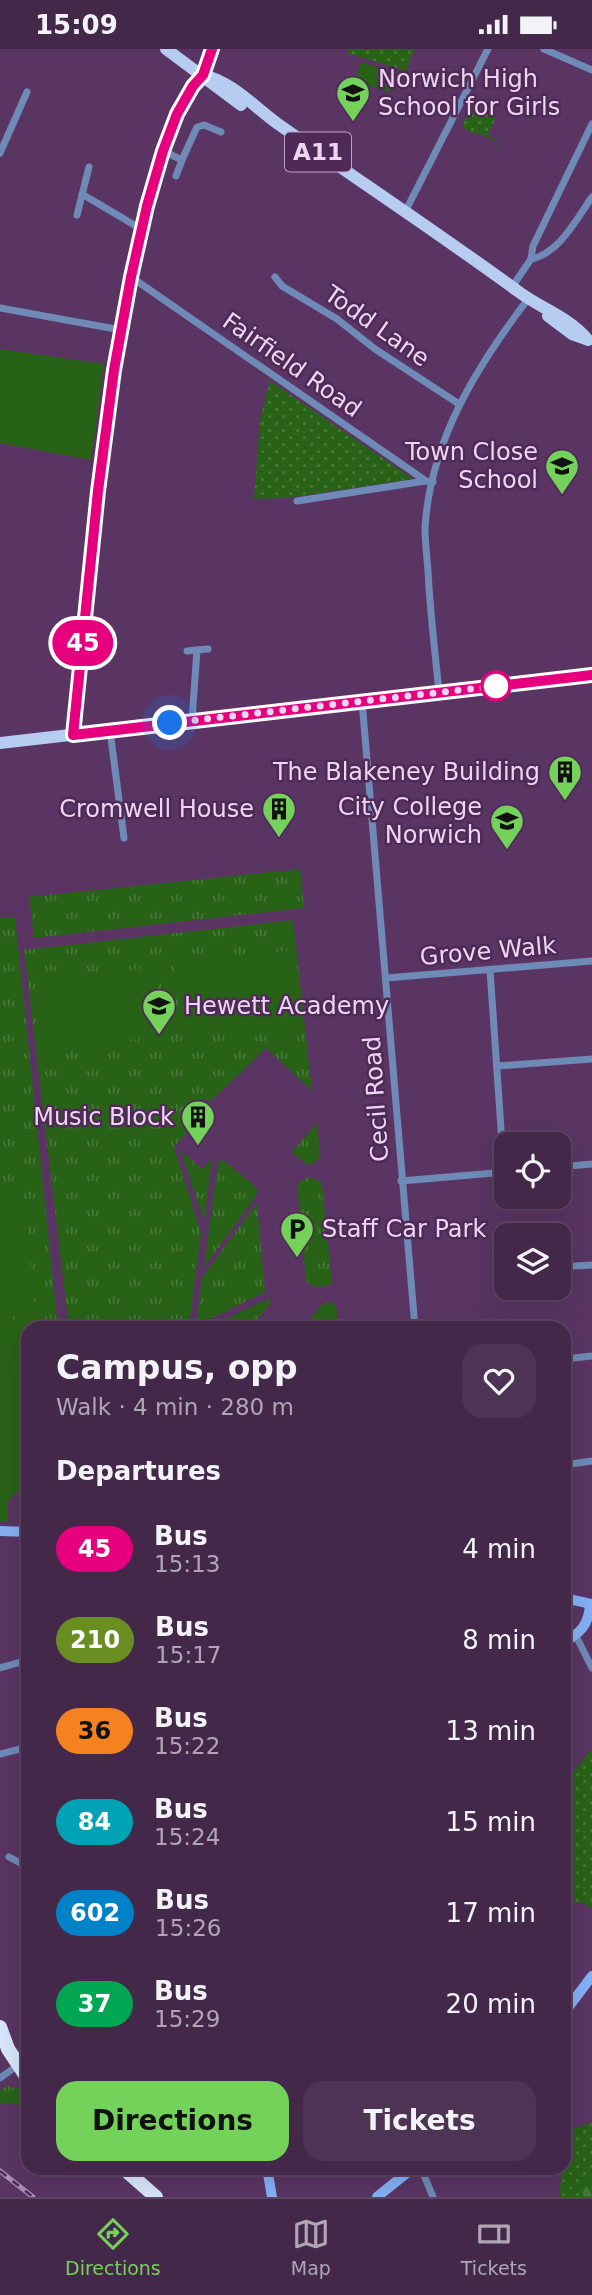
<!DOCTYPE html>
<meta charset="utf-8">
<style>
:root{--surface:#44284a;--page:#4e3454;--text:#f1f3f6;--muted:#afa6b5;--line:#5c4462;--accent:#74d25b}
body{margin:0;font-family:"DejaVu Sans",sans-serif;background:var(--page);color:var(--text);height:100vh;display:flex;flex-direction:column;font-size:26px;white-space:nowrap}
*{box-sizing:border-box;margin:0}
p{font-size:23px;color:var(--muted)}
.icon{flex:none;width:38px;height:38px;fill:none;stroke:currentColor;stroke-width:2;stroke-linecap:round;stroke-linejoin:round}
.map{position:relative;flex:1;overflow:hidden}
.panel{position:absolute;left:21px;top:1272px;width:550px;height:854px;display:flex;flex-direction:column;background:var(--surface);border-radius:21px;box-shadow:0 7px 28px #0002,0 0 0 2px var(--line)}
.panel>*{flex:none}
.badge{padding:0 14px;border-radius:23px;font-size:24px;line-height:46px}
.controls{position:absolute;left:494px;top:1083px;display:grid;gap:14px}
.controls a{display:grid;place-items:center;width:77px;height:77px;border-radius:14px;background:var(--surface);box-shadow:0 7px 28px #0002,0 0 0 2px var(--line);font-size:35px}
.you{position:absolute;width:35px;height:35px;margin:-18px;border:5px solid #fff;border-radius:50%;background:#1a73e8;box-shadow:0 0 0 10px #1a73e833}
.map>.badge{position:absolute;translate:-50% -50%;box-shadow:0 0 0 4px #fff}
h2{padding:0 35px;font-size:26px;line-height:63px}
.round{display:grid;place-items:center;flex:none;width:74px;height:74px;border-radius:21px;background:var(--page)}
.head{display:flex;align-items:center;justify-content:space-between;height:119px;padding:0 35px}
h1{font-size:33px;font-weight:600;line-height:52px}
.action{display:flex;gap:14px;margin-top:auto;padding:14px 35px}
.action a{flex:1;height:80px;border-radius:21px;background:var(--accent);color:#111;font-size:28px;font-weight:600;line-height:80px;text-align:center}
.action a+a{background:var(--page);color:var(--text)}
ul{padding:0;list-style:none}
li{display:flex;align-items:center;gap:21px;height:91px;padding:0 35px}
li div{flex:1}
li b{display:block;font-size:26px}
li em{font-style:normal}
li .badge{min-width:77px;font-weight:700;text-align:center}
.status{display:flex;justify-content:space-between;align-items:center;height:49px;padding:0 35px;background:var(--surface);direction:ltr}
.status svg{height:19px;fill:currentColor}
.dock{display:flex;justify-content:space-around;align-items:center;height:98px;border-top:2px solid var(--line);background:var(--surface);font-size:19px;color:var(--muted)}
.dock a{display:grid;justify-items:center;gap:4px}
.dock .selected{color:var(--accent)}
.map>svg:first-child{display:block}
.grass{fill:url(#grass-tufts)}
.forest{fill:url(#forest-firs)}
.park{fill:url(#park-dots)}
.pitch{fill:#286217}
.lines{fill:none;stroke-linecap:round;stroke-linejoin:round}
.street{stroke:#6f8ab7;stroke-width:7}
.secondary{stroke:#84b0f5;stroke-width:10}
.primary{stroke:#b6cdf1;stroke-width:12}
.highway{stroke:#d8e6fc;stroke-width:14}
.rail-casing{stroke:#ac8fb2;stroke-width:5}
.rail{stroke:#4f2a57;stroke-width:2.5;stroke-dasharray:8;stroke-linecap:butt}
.line-casing{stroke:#fff;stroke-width:16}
.line{stroke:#e6007e;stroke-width:10}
.walk{stroke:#ecd6f1;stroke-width:7;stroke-dasharray:0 12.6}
.stop-dot{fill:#fff;stroke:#e6007e;stroke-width:3.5}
.labels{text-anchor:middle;stroke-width:5;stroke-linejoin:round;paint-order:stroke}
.shield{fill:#4f2a57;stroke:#bda2c3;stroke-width:2}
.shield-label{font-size:23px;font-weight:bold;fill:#ecd6f1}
.poi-label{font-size:24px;fill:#ecd6f1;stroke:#4f2a57;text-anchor:end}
.street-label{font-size:24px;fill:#ecd6f1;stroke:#4f2a57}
</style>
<div class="status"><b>15:09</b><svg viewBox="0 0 49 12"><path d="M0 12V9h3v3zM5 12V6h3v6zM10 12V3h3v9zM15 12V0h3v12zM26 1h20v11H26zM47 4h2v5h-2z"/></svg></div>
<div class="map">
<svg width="592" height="2148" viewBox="0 0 592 2148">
<defs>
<pattern id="grass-tufts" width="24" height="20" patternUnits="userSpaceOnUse" patternTransform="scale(1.75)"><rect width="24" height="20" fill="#286217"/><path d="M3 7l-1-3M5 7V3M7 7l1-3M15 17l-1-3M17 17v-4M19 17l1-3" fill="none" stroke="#477839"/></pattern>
<pattern id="forest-firs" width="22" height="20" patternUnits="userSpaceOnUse" patternTransform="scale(1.75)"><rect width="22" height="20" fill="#286217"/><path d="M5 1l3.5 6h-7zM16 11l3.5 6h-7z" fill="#477839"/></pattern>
<pattern id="park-dots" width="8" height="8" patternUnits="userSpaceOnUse" patternTransform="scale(1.75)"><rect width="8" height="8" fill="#286217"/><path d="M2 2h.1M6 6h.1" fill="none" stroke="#477839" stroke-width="1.8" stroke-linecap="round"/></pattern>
</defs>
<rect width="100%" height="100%" fill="#5a3563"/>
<g class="grass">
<path d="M300,820L304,859L34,889L29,848Z"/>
<path d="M15,868L58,1279L16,1277L11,1266L0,1268V869Z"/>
<path d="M293,871L312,1042L266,999L210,1053L205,1049L194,1061L200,1068L174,1098L201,1184L189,1276L184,1279H69L24,901Z"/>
<path d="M317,1074L320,1106L315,1114L306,1115L292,1103Z"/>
<path d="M181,1102L202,1120L212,1109L204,1172Z"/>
<path d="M223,1111L257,1139L256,1147L204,1218L218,1114Z"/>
<path d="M309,1128L322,1134L332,1236L314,1238L306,1232L297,1135Z"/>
<path d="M257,1154L265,1243L196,1277L202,1229Z"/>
<path d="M270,1249V1255L249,1279H208Z"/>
<path d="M332,1253L336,1257L339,1279H315L308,1273L321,1256Z"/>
<path d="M6,2037L18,2039L28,2047V2057L0,2054V2042Z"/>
</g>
<path class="forest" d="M592,2118V2148H583V2130Z"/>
<g class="park">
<path d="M349,0H414L406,22L347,4Z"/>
<path d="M472,56L496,69L489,83L486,82L492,90L503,98L481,85L470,83L462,77Z"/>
<path d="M270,332L413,430L293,448L254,450L260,371Z"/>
<path d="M592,1699V1858L564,1849V1721H575Z"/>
<path d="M590,2074L592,2075V2118L583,2130V2148H559L565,2092L570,2081Z"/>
</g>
<g class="pitch">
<path d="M361,13L396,25L390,44L355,32Z"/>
<path d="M0,300L104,315L91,411L0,394Z"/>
<path d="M293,901L300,973L182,985L174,913Z"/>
<path d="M155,918L163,987L44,1001L36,932Z"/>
<path d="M22,1142L35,1259L11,1267L17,1277H41L42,1279H28V1441L23,1446L19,1442L7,1452L8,1472H0V1145Z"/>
</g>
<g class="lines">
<g class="street">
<path d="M544,0L592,21"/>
<path d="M163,102L182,111L197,78L204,76L221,83"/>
<path d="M0,104L27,43"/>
<path d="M176,127L182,111"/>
<path d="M82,145L141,180"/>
<path d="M405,163L488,0"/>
<path d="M77,166L89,118"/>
<path d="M531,210C559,205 577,169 592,148"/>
<path d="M131,228L426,432L433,433"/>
<path d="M275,228L282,237L337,270L375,300L459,355"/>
<path d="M512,238L531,210L533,197L592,75"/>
<path d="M0,259L121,281"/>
<path d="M297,452L425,432"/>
<path d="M197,601L208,600"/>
<path d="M187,602L197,601L192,671"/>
<path d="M439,643C435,603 430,562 428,522C427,508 425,493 425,479C430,392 477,317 528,250"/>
<path d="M362,652L415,1279"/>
<path d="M110,682L124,789"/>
<path d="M73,686L98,442L114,321L131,228L147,157L163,102L177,65L193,37L203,26L212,0"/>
<path d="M490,921L504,1123"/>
<path d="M386,929L592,912"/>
<path d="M497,1017L592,1010"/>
<path d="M558,1118L592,1115"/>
<path d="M401,1132L506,1123"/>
<path d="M558,1218L592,1216"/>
<path d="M564,1310L592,1307"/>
<path d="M564,1416L592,1412"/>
<path d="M576,1587L592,1619"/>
<path d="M21,1613L28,1638"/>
<path d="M0,1619L28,1611"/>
<path d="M0,1705L28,1698"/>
<path d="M9,1808L28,1818"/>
<path d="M0,2029L28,2009"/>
<path d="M421,2119L433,2148"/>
</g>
<g class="secondary">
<path d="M0,1482L28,1483"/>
<path d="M564,1549L592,1555"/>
<path d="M564,1593C581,1584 589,1575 590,1555"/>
<path d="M564,1964L592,1927"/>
<path d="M267,2119L272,2148"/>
<path d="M377,2148L413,2119"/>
</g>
<g class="primary">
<path d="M166,0L241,56"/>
<path d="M203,26C233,33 253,57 278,75C358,131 440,185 519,243C542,260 569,268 588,291"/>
<path d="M548,267L572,285L586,290"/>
<path d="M0,694L592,626"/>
</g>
<g class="highway">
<path d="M0,1978L8,2000L28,2030"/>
<path d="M123,2119L156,2148"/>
</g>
<g class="rail-casing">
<path id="rail" d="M0,2122L33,2148"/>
</g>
<use href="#rail" class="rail"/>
</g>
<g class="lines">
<g class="line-casing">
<path id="line" d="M212,0L203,26L193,37L177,65L163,102L147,157L131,228L114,321L98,442L73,686L592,626"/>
</g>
<use href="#line" class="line"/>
<path class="walk" d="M170,674L496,637"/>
</g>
<defs>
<g id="school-pin" transform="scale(1.75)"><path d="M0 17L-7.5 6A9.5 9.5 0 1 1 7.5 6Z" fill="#74d25b" stroke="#4f2a57"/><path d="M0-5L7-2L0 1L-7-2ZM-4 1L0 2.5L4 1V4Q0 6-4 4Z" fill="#111"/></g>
<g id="building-pin" transform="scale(1.75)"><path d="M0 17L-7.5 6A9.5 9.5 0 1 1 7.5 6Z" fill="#74d25b" stroke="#4f2a57"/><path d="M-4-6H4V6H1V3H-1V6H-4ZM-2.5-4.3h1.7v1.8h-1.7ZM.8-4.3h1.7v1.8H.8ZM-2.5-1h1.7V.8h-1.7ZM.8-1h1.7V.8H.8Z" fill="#111"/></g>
<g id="university-pin" transform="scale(1.75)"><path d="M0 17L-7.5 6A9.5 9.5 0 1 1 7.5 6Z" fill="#74d25b" stroke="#4f2a57"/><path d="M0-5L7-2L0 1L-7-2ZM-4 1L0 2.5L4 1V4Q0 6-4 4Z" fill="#111"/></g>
<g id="parking-pin" transform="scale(1.75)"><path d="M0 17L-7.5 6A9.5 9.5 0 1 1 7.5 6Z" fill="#74d25b" stroke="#4f2a57"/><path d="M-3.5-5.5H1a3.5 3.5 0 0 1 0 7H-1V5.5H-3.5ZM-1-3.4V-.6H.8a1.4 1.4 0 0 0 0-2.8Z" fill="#111"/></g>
</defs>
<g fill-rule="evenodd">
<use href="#school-pin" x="353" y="44"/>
<use href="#school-pin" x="562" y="417"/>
<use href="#building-pin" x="565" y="723"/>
<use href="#building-pin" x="279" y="760"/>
<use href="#university-pin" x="507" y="772"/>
<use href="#school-pin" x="159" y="957"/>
<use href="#building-pin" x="198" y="1068"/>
<use href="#parking-pin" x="297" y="1180"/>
</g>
<circle class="stop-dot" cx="496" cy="637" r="14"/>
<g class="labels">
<rect class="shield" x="285" y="83.5" width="66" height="39" rx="5"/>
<g class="shield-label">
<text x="318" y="111">A11</text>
</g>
<g class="poi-label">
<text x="378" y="38" text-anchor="start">Norwich High<tspan x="378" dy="28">School for Girls</tspan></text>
<text x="538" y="411">Town Close<tspan x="538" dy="28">School</tspan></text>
<text x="540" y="731">The Blakeney Building</text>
<text x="482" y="766">City College<tspan x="482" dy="28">Norwich</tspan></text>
<text x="254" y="768">Cromwell House</text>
<text x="184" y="965" text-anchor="start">Hewett Academy</text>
<text x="174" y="1076">Music Block</text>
<text x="322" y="1188" text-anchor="start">Staff Car Park</text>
</g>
<g class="street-label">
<text transform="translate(377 277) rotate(35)" y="8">Todd Lane</text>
<text transform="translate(292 316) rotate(35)" y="8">Fairfield Road</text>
<text transform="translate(488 902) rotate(-5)" y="8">Grove Walk</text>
<text transform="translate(376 1050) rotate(-94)" y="8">Cecil Road</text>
</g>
</g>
</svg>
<div class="controls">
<a><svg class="icon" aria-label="locate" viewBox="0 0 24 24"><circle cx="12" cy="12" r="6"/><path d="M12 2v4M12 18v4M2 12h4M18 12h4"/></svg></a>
<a><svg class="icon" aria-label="layers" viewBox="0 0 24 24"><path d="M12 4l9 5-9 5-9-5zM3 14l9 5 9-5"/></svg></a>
</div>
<div class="you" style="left:170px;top:674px"></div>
<b class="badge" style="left:83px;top:594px;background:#e6007e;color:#fff">45</b>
<section class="panel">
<div class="head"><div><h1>Campus, opp</h1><p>Walk · 4 min · 280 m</p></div><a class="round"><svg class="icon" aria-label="heart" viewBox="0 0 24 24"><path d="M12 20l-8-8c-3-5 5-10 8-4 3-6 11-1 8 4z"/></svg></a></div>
<h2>Departures</h2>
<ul>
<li><span class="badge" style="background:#e6007e;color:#fff">45</span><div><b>Bus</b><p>15:13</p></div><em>4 min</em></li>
<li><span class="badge" style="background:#6b8e23;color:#fff">210</span><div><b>Bus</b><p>15:17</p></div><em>8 min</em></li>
<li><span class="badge" style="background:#f58220;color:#111">36</span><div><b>Bus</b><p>15:22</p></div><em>13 min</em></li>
<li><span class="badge" style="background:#00a3b4;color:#fff">84</span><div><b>Bus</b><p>15:24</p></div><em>15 min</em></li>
<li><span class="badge" style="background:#0082c8;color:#fff">602</span><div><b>Bus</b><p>15:26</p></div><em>17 min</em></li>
<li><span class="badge" style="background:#00a651;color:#fff">37</span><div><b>Bus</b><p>15:29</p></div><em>20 min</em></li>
</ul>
<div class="action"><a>Directions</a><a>Tickets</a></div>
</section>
</div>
<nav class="dock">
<a class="selected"><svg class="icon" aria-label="directions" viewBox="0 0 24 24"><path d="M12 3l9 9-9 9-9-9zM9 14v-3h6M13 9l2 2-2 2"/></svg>Directions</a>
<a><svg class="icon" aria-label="map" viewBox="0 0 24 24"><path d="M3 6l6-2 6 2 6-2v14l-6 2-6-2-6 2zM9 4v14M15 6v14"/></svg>Map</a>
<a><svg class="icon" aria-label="tickets" viewBox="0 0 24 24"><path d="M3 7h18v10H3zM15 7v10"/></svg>Tickets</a>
</nav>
